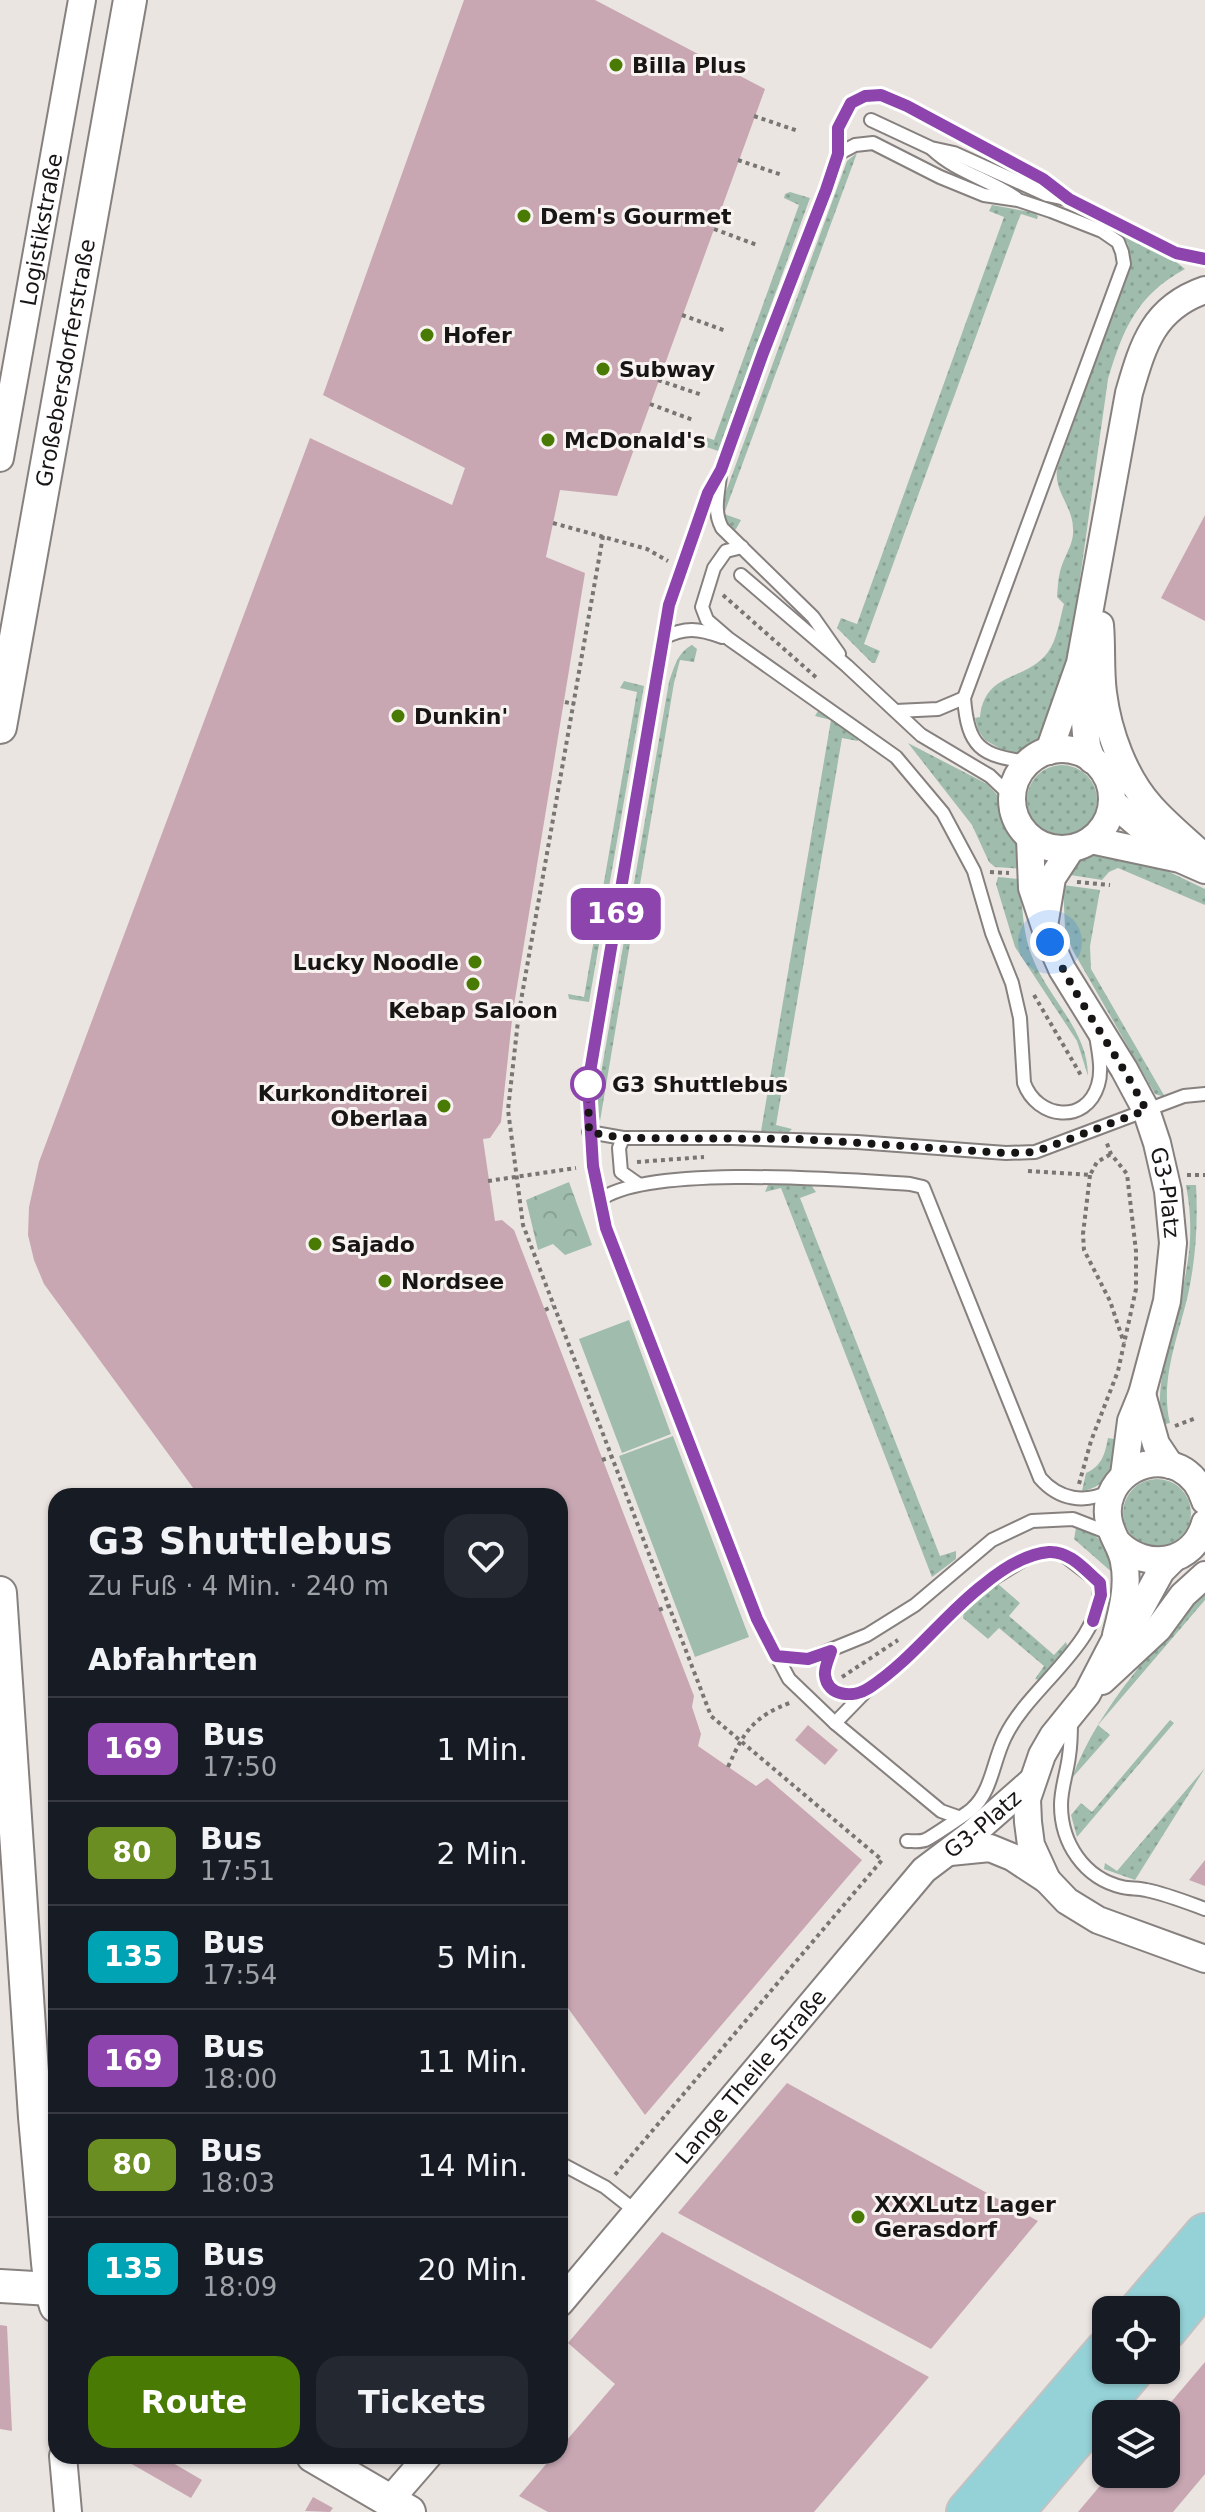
<!DOCTYPE html>
<html lang="de">
<meta charset="utf-8">
<style>
:root{--surface:#171b24;--page:#242831;--text:#f1f3f6;--muted:#9ea1a6;--line:#363941;--accent:#487a04}
body{margin:0;font-family:"DejaVu Sans",sans-serif;background:var(--page);color:var(--text);height:100vh;display:flex;flex-direction:column;font-size:30px;white-space:nowrap}
*{box-sizing:border-box;margin:0}
p{font-size:26px;color:var(--muted)}
.icon{flex:none;width:44px;height:44px;fill:none;stroke:currentColor;stroke-width:2;stroke-linecap:round;stroke-linejoin:round}
.map{position:relative;flex:1;overflow:hidden}
.sheet{position:absolute;left:48px;top:1488px;width:520px;height:976px;display:flex;flex-direction:column;background:var(--surface);border-radius:24px;box-shadow:0 2px 6px #0004}
.sheet>*{flex:none}
.badge{padding:0 16px;border-radius:12px;font-size:28px;line-height:52px}
.controls{position:absolute;left:1092px;top:2296px;display:grid;gap:16px}
.controls a{display:grid;place-items:center;width:88px;height:88px;border-radius:16px;background:var(--surface);box-shadow:0 2px 6px #0004;font-size:40px}
.you{position:absolute;width:40px;height:40px;margin:-20px;border:6px solid #fff;border-radius:50%;background:#1a73e8;box-shadow:0 0 0 12px #1a73e833}
.map>.badge{position:absolute;translate:-50% -50%;box-shadow:0 0 0 4px #fff}
h2{padding:0 40px;font-size:30px;line-height:72px}
.round{display:grid;place-items:center;flex:none;width:84px;height:84px;border-radius:24px;background:var(--page)}
.summary{display:flex;align-items:center;justify-content:space-between;height:136px;padding:0 40px}
h1{font-size:38px;font-weight:700;line-height:60px}
.cta{display:flex;gap:16px;margin-top:auto;padding:16px 40px}
.cta a{flex:1;height:92px;border-radius:24px;background:var(--accent);color:#fff;font-size:32px;font-weight:700;line-height:92px;text-align:center}
.cta a+a{background:var(--page);color:var(--text)}
ul{padding:0;list-style:none}
li{display:flex;align-items:center;gap:24px;height:104px;padding:0 40px;border-top:2px solid var(--line)}
li div{flex:1}
li b{display:block;font-size:30px}
li em{font-style:normal}
li .badge{min-width:88px;font-weight:700;text-align:center}
.map>svg:first-child{display:block}
.grass{fill:url(#grass-dots)}
.park{fill:url(#park-crowns)}
.garden{fill:#9fbcac}
.building{fill:#c8a7b3}
.lines{fill:none;stroke-linecap:round;stroke-linejoin:round}
.service-casing{stroke:#86817f;stroke-width:16}
.minor-casing{stroke:#86817f;stroke-width:30}
.tertiary-casing{stroke:#86817f;stroke-width:36}
.primary-casing{stroke:#c3c2c2;stroke-width:44}
.path{stroke:#797573;stroke-width:4;stroke-dasharray:4 4;stroke-linecap:butt}
.service{stroke:#fff;stroke-width:12}
.minor{stroke:#fff;stroke-width:26}
.tertiary{stroke:#fff;stroke-width:32}
.primary{stroke:#94d2d7;stroke-width:40}
.line-casing{stroke:#fff;stroke-width:18}
.line{stroke:#8e44ad;stroke-width:12}
.walk{stroke:#181615;stroke-width:8;stroke-dasharray:0 14.4}
.poi-dot{fill:#487a04;stroke:#f8f2f0;stroke-width:3}
.stop-dot{fill:#fff;stroke:#8e44ad;stroke-width:4}
.labels{text-anchor:middle;stroke-width:6;stroke-linejoin:round;paint-order:stroke}
.poi-label{font-size:22px;font-weight:bold;fill:#181615;stroke:#f8f2f0;text-anchor:start}
.street-label{font-size:22px;fill:#181615;stroke:#f8f2f0}
.stop-label{font-size:22px;font-weight:bold;fill:#181615;stroke:#f8f2f0;text-anchor:start}
</style>
<div class="map">
<svg width="1205" height="2512" viewBox="0 0 1205 2512">
<defs>
<pattern id="grass-dots" width="8" height="8" patternUnits="userSpaceOnUse" patternTransform="scale(2)"><rect width="8" height="8" fill="#9fbcac"/><path d="M2 2h.1M6 6h.1" fill="none" stroke="#88a193" stroke-width="1.8" stroke-linecap="round"/></pattern>
<pattern id="park-crowns" width="20" height="18" patternUnits="userSpaceOnUse" patternTransform="scale(2)"><rect width="20" height="18" fill="#9fbcac"/><path d="M2 6a3 3 0 1 1 6 0M12 15a3 3 0 1 1 6 0" fill="none" stroke="#88a193"/></pattern>
</defs>
<rect width="100%" height="100%" fill="#ebe5e2"/>
<g class="grass">
<path d="M857,153L724,514L741,520L736,529L733,531C723,526 721,515 721,505L847,161Z"/>
<path d="M790,192L810,198L718,451L698,444L697,440L699,435L714,440L799,205L784,198L785,194Z"/>
<path d="M992,205L1035,213L1038,216L1037,219L1021,214L1018,221L864,644L880,651L875,663H872L837,628L841,618L857,624L1004,217L989,211Z"/>
<path d="M1122,235L1175,261L1185,269C1137,295 1123,329 1108,379L1072,636L1047,735L1036,746L1021,753L1006,752L985,740L978,730L975,718L980,717C985,670 1026,682 1048,652C1057,640 1060,618 1064,604L1057,597C1058,586 1058,576 1062,565C1066,553 1074,543 1073,529C1073,506 1054,492 1057,469L1131,263L1128,244Z"/>
<path d="M692,645L697,649L694,662L680,660L674,683L600,1121L596,1102L669,682C674,668 677,653 692,645Z"/>
<path d="M624,681L644,686L589,1002L569,999L568,994L584,997L637,692L620,688Z"/>
<path d="M818,711L859,736L858,741L842,738L776,1125L792,1129L789,1132L761,1131L831,720L815,716Z"/>
<path d="M908,743L987,784L1001,799L1006,817L1022,845L1024,869L995,867L989,862L972,825Z"/>
<circle cx="1062" cy="800" r="35"/>
<path d="M1095,850L1159,867L1205,889V905L1118,868L1109,872L1102,880L1064,874C1072,861 1081,855 1095,850Z"/>
<path d="M998,877L1019,879C1023,905 1022,934 1033,959C1049,999 1088,1031 1088,1076L1077,1041L1015,947L996,884Z"/>
<path d="M1063,885L1100,890L1090,946L1091,969L1165,1097L1155,1094L1072,949L1065,928Z"/>
<path d="M768,1185H811L816,1192L800,1198L940,1556L956,1551V1559L932,1577L781,1188L765,1192Z"/>
<path d="M1186,1185H1196C1198,1221 1196,1255 1189,1290C1180,1333 1159,1378 1170,1423L1161,1425C1154,1371 1179,1318 1187,1266C1192,1238 1191,1212 1186,1185Z"/>
<path d="M1108,1438L1120,1440C1116,1466 1110,1486 1082,1491L1086,1473C1102,1466 1105,1454 1108,1438Z"/>
<circle cx="1157" cy="1513" r="34"/>
<path d="M1076,1528C1104,1536 1108,1547 1114,1574L1074,1539Z"/>
<path d="M998,1584L1020,1603L1009,1616L1054,1655L1066,1642L1067,1646L1040,1680L1035,1679L1044,1666L999,1628L988,1639L963,1618L964,1612L992,1585Z"/>
<path d="M1205,1584V1600L1098,1725L1110,1735L1072,1778C1100,1703 1158,1648 1205,1584Z"/>
<path d="M1170,1720L1174,1723L1077,1837L1071,1815L1081,1803L1092,1812Z"/>
<path d="M1205,1768L1135,1880L1104,1869L1105,1863L1117,1871Z"/>
</g>
<path class="park" d="M569,1182L592,1245L565,1255L553,1244L538,1250L526,1200Z"/>
<g class="garden">
<path d="M629,1320L671,1434L622,1453L579,1339Z"/>
<path d="M673,1436L749,1637L695,1657L619,1456Z"/>
</g>
<g class="building">
<path d="M464,0H595L765,89L617,496L560,490L546,557L585,573L513,1011L501,1122L490,1138L483,1139L495,1221L502,1220L514,1230L694,1696L692,1707L701,1734L698,1746L756,1786L767,1778L862,1860L645,2115L560,1997V1496H199L44,1284L34,1260L28,1235L29,1207L39,1162L310,438L452,505L465,468L323,395Z"/>
<path d="M1205,515V621L1161,598Z"/>
<path d="M808,1725L838,1750L825,1765L795,1740Z"/>
<path d="M1205,1860V1886L1189,1880Z"/>
<path d="M787,2083L1038,2221L931,2349L678,2213Z"/>
<path d="M662,2232L929,2377L814,2512H548L519,2496L553,2456H560V2448L615,2384L568,2343Z"/>
<path d="M0,2325L7,2326L12,2431L0,2429Z"/>
<path d="M1205,2362V2474L1173,2512H1078L1110,2474H1166V2414H1161Z"/>
<path d="M125,2456H161L202,2480L191,2498L123,2459Z"/>
<path d="M313,2497L333,2508L330,2512L305,2511Z"/>
</g>
<g class="lines">
<g class="service-casing">
<g id="service">
<path d="M871,120L931,148L954,153L1047,195L1066,199"/>
<path d="M932,149C956,172 989,179 1016,198"/>
<path d="M838,154L855,145L873,143L940,177L984,195L1018,200L1051,211L1102,231L1118,242L1122,252L1124,264L964,698C968,747 980,756 1029,762"/>
<path d="M720,476C718,495 713,511 722,528L813,617L839,654"/>
<path d="M742,547L726,551L714,568L702,607L707,620L729,639L896,757L943,813L974,871L992,933L1012,983L1020,1018L1024,1083C1037,1119 1086,1125 1098,1085C1103,1069 1098,1050 1096,1035"/>
<path d="M741,575L847,666L921,735L990,776L1012,797"/>
<path d="M663,638C685,627 698,628 722,637"/>
<path d="M896,711L938,709L964,698"/>
<path d="M589,1132L623,1138H732L857,1142L1006,1153L1035,1152L1184,1096L1205,1094"/>
<path d="M623,1138L619,1148L621,1172L638,1184"/>
<path d="M600,1200C647,1164 846,1180 910,1184L923,1187L1040,1478C1059,1500 1085,1504 1110,1491"/>
<path d="M831,1651C829,1657 826,1665 825,1671C822,1693 849,1697 864,1691"/>
<path d="M776,1656L808,1659L867,1635L915,1605L992,1540L1032,1521L1073,1519L1109,1533"/>
<path d="M1071,1719C1071,1732 1071,1744 1069,1756C1067,1773 1061,1788 1061,1805C1061,1843 1084,1878 1122,1887C1130,1889 1138,1888 1146,1890C1166,1894 1186,1902 1205,1909"/>
<path d="M835,1723L867,1690L910,1655L981,1586L1028,1557L1047,1552L1061,1553L1100,1583C1104,1643 1029,1686 1005,1737C993,1761 992,1791 972,1809C969,1812 929,1839 925,1840C921,1842 913,1841 907,1841"/>
<path d="M958,1817L941,1811L835,1723L789,1679L757,1619L606,1228L593,1166L588,1084L669,605L708,493L721,470L763,353L826,190L838,154V128L851,103L865,96L881,95L907,106L1043,179L1069,199L1176,253L1205,259"/>
<path d="M560,2163L605,2187L638,2213"/>
</g>
</g>
<g class="minor-casing">
<g id="minor">
<path id="s1" d="M0,458L82,0"/>
<path d="M1100,625C1102,647 1100,670 1103,693C1108,732 1124,777 1151,807C1167,825 1187,841 1205,858"/>
<path d="M1081,674L1087,746L1092,760"/>
<circle cx="1062" cy="799" r="50"/>
<path d="M1049,751L1080,663L1129,393C1143,345 1153,308 1205,290"/>
<path d="M1112,802L1174,855"/>
<path id="s2" d="M1030,838L1032,888L1050,942L1062,969L1124,1069L1146,1110L1157,1143L1168,1191L1173,1243L1167,1301L1142,1394L1131,1421L1124,1475"/>
<path d="M1091,840L1180,859L1205,870"/>
<path d="M1045,920L1052,878L1071,849"/>
<path d="M1142,1394L1156,1444L1170,1465"/>
<path d="M1118,1543C1147,1572 1194,1564 1205,1523"/>
<path d="M1116,1635C1122,1612 1129,1586 1124,1562C1122,1548 1112,1537 1109,1522C1100,1482 1143,1451 1179,1468C1193,1475 1201,1487 1205,1501"/>
<path d="M1102,1681L1158,1629L1183,1595L1205,1575"/>
<path d="M950,1852L990,1848L1012,1857L1047,1880L1067,1901L1098,1920L1205,1959"/>
<path d="M1047,1880L1031,1845L1028,1822L1027,1799L1042,1755L1053,1736L1087,1694L1114,1642L1138,1613L1161,1571L1172,1560"/>
<path id="s3" d="M560,2303L924,1870L973,1833L1031,1782"/>
<path d="M63,2456L68,2512"/>
<path d="M389,2501L428,2456"/>
</g>
</g>
<g class="tertiary-casing">
<g id="tertiary">
<path id="s4" d="M0,727L130,0"/>
<path d="M0,1593L35,2117L48,2263L51,2289L56,2306"/>
<path d="M0,2286L51,2289"/>
<path d="M313,2456L409,2512"/>
</g>
</g>
<g class="primary-casing">
<g id="primary">
<path d="M1140,2310L1205,2234"/>
<path d="M1166,2330L1205,2282"/>
<path d="M967,2512L1106,2350"/>
<path d="M1013,2512L1133,2370"/>
</g>
</g>
<g class="path">
<path d="M754,116L798,131"/>
<path d="M738,160L782,175"/>
<path d="M714,229L757,245"/>
<path d="M682,315L726,331"/>
<path d="M658,380L702,395"/>
<path d="M650,404L693,420"/>
<path d="M553,523L647,549L668,561"/>
<path d="M603,536L519,1012L508,1110L523,1225L711,1716L882,1860L614,2176"/>
<path d="M723,595L818,679"/>
<path d="M565,702L574,704"/>
<path d="M990,872L1009,873"/>
<path d="M1077,882L1110,885"/>
<path d="M1034,995L1082,1077"/>
<path d="M637,1162L704,1157"/>
<path d="M1028,1171L1090,1175L1097,1162L1111,1154"/>
<path d="M1090,1175L1083,1234L1084,1250L1110,1301L1124,1343"/>
<path d="M1187,1175H1205"/>
<path d="M488,1181L576,1168"/>
<path d="M545,1310L553,1306"/>
<path d="M1175,1426L1196,1418"/>
<path d="M602,1460L611,1457"/>
<path d="M1079,1484L1091,1441L1118,1371L1136,1289V1251L1127,1174L1111,1154L1106,1141"/>
<path d="M659,1610L668,1606"/>
<path d="M842,1677L898,1640"/>
<path d="M728,1767C744,1731 754,1716 792,1702"/>
</g>
<use href="#service" class="service"/>
<use href="#minor" class="minor"/>
<use href="#tertiary" class="tertiary"/>
<use href="#primary" class="primary"/>
</g>
<g class="lines">
<g class="line-casing">
<path id="line" d="M1093,1621L1101,1595L1100,1583C1085,1570 1070,1551 1049,1552C1025,1554 1001,1570 983,1585C944,1615 912,1660 869,1688C854,1698 827,1697 825,1675C824,1668 829,1658 831,1651L808,1659L776,1656L757,1619L606,1228L593,1166L588,1084L669,605L708,493L721,470L763,353L826,190L838,154V128L851,103L865,96L881,95L907,106L1043,179L1069,199L1176,253L1205,259"/>
</g>
<use href="#line" class="line"/>
<path class="walk" d="M588,1084L589,1132L623,1138L801,1139L1006,1153L1035,1152L1146,1110C1117,1052 1076,1002 1050,942"/>
</g>
<g class="poi-dot">
<circle cx="616" cy="65" r="8"/>
<circle cx="524" cy="216" r="8"/>
<circle cx="427" cy="335" r="8"/>
<circle cx="603" cy="369" r="8"/>
<circle cx="548" cy="440" r="8"/>
<circle cx="398" cy="716" r="8"/>
<circle cx="475" cy="962" r="8"/>
<circle cx="473" cy="984" r="8"/>
<circle cx="444" cy="1106" r="8"/>
<circle cx="315" cy="1244" r="8"/>
<circle cx="385" cy="1281" r="8"/>
<circle cx="858" cy="2217" r="8"/>
</g>
<circle class="stop-dot" cx="588" cy="1084" r="16"/>
<g class="labels">
<g class="poi-label">
<text x="632" y="73">Billa Plus</text>
<text x="540" y="224">Dem's Gourmet</text>
<text x="443" y="343">Hofer</text>
<text x="619" y="377">Subway</text>
<text x="564" y="448">McDonald's</text>
<text x="414" y="724">Dunkin'</text>
<text x="459" y="970" text-anchor="end">Lucky Noodle</text>
<text x="473" y="1018" text-anchor="middle">Kebap Saloon</text>
<text x="428" y="1101" text-anchor="end">Kurkonditorei<tspan x="428" dy="25">Oberlaa</tspan></text>
<text x="331" y="1252">Sajado</text>
<text x="401" y="1289">Nordsee</text>
<text x="874" y="2212">XXXLutz Lager<tspan x="874" dy="25">Gerasdorf</tspan></text>
</g>
<g class="street-label">
<text dy="8" stroke="none"><textPath href="#s1" startOffset="232">Logistikstraße</textPath></text>
<text dy="8" stroke="none"><textPath href="#s4" startOffset="370">Großebersdorferstraße</textPath></text>
<text dy="8" stroke="none"><textPath href="#s2" startOffset="386">G3-Platz</textPath></text>
<text dy="8" stroke="none"><textPath href="#s3" startOffset="640">G3-Platz</textPath></text>
<text dy="8" stroke="none"><textPath href="#s3" startOffset="296">Lange Theile Straße</textPath></text>
</g>
<g class="stop-label">
<text x="612" y="1092">G3 Shuttlebus</text>
</g>
</g>
</svg>
<div class="controls">
<a><svg class="icon" aria-label="locate" viewBox="0 0 24 24"><circle cx="12" cy="12" r="6"/><path d="M12 2v4M12 18v4M2 12h4M18 12h4"/></svg></a>
<a><svg class="icon" aria-label="layers" viewBox="0 0 24 24"><path d="M12 4l9 5-9 5-9-5zM3 14l9 5 9-5"/></svg></a>
</div>
<div class="you" style="left:1050px;top:942px"></div>
<b class="badge" style="left:616px;top:914px;background:#8e44ad;color:#fff">169</b>
<section class="sheet">
<div class="summary"><div><h1>G3 Shuttlebus</h1><p>Zu Fuß · 4 Min. · 240 m</p></div><a class="round"><svg class="icon" aria-label="heart" viewBox="0 0 24 24"><path d="M12 20l-8-8c-3-5 5-10 8-4 3-6 11-1 8 4z"/></svg></a></div>
<h2>Abfahrten</h2>
<ul>
<li><span class="badge" style="background:#8e44ad;color:#fff">169</span><div><b>Bus</b><p>17:50</p></div><em>1 Min.</em></li>
<li><span class="badge" style="background:#6b8e23;color:#fff">80</span><div><b>Bus</b><p>17:51</p></div><em>2 Min.</em></li>
<li><span class="badge" style="background:#00a3b4;color:#fff">135</span><div><b>Bus</b><p>17:54</p></div><em>5 Min.</em></li>
<li><span class="badge" style="background:#8e44ad;color:#fff">169</span><div><b>Bus</b><p>18:00</p></div><em>11 Min.</em></li>
<li><span class="badge" style="background:#6b8e23;color:#fff">80</span><div><b>Bus</b><p>18:03</p></div><em>14 Min.</em></li>
<li><span class="badge" style="background:#00a3b4;color:#fff">135</span><div><b>Bus</b><p>18:09</p></div><em>20 Min.</em></li>
</ul>
<div class="cta"><a>Route</a><a>Tickets</a></div>
</section>
</div>
